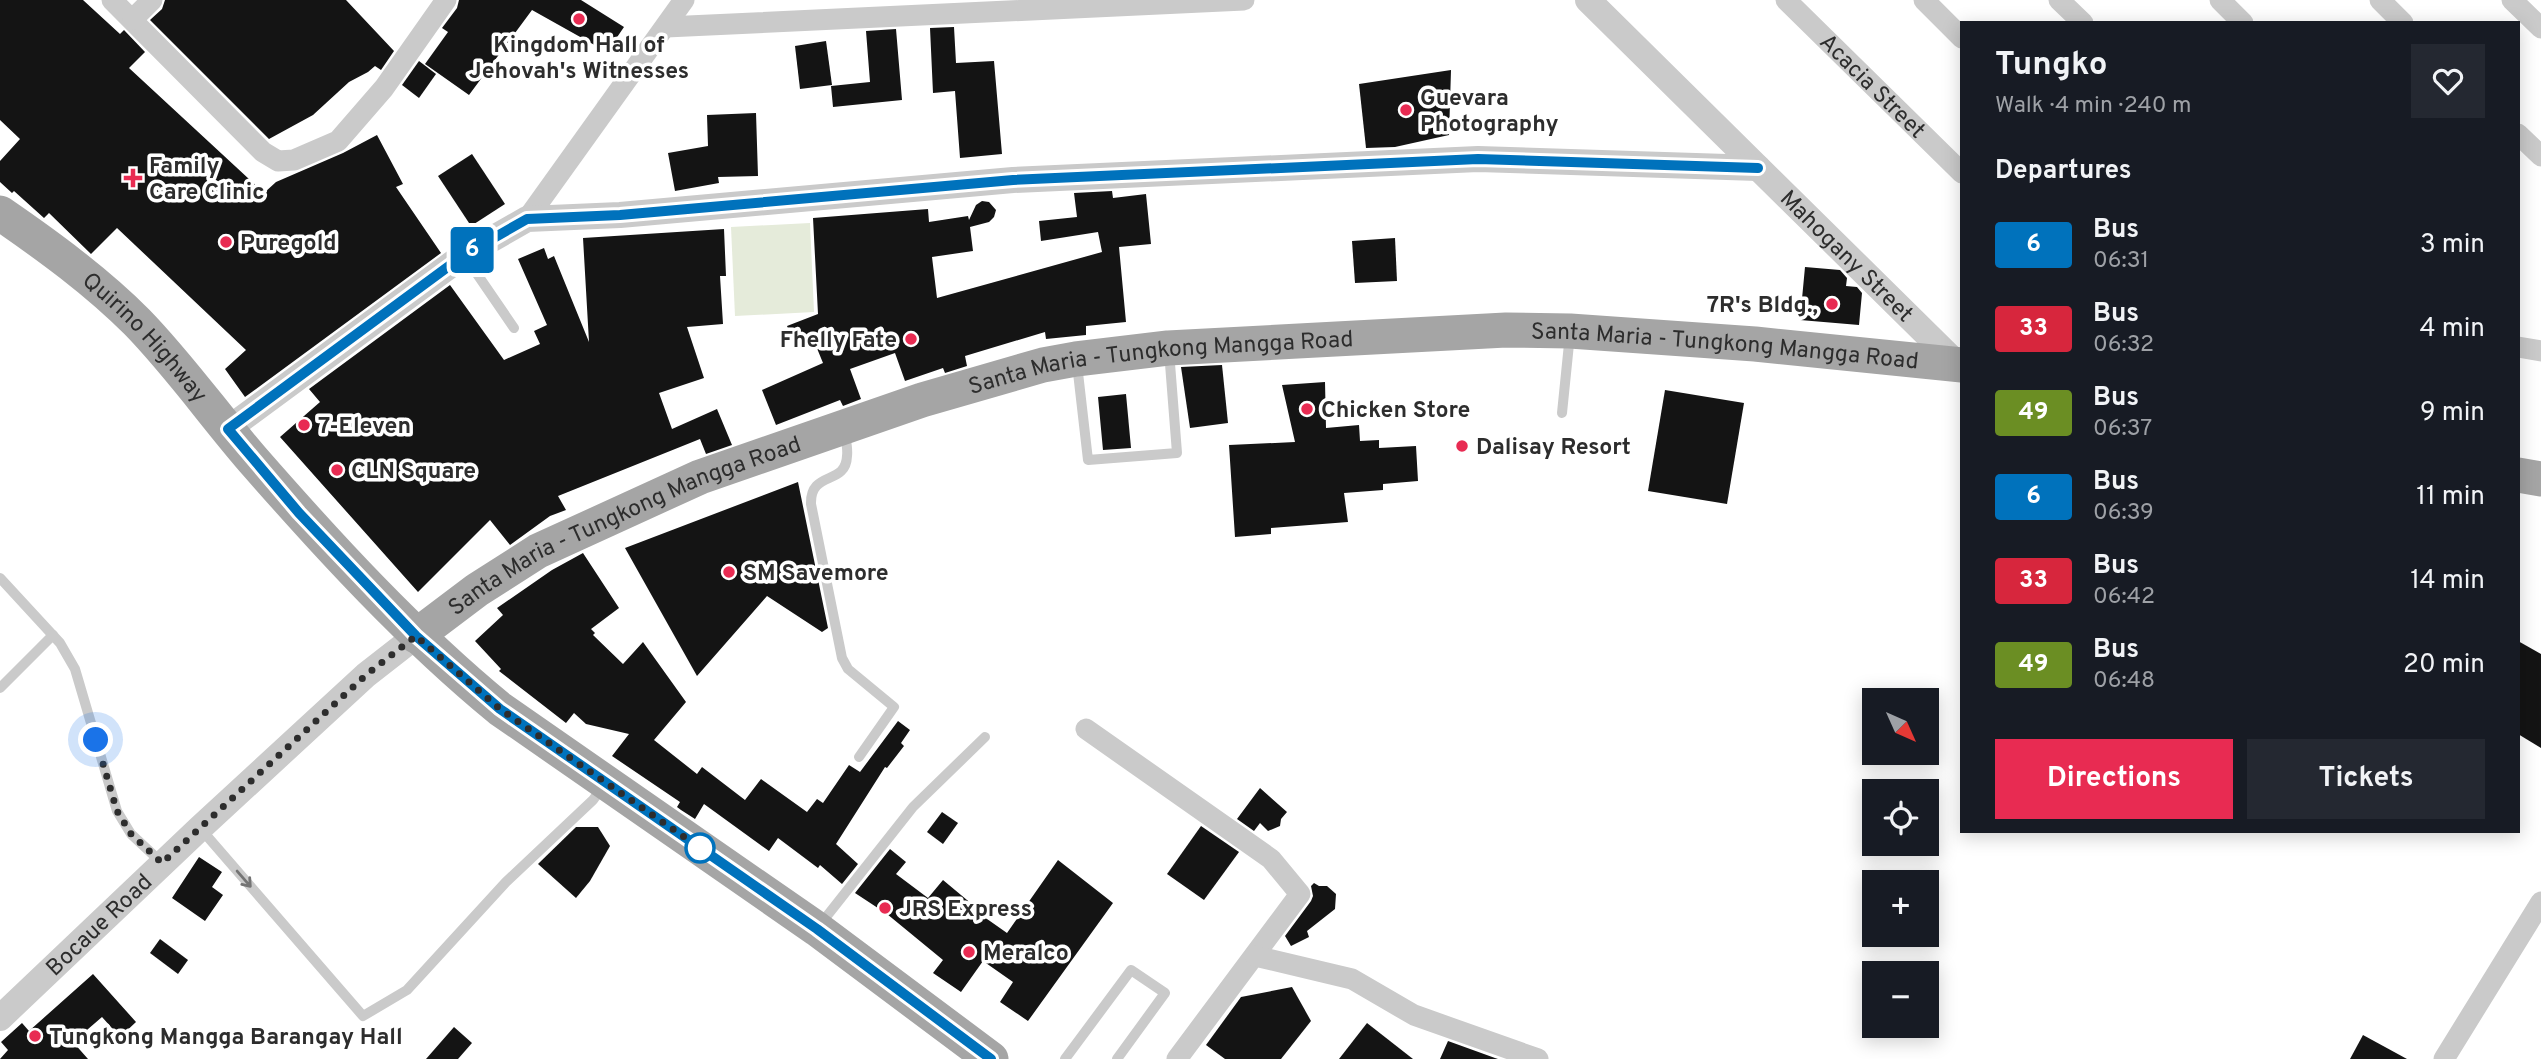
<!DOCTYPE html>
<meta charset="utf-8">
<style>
:root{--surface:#171b24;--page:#242831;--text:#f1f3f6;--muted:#9ea1a6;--accent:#e82b52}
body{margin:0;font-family:Overpass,sans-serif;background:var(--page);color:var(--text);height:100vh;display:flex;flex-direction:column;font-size:26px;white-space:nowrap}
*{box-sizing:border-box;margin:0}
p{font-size:23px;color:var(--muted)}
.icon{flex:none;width:38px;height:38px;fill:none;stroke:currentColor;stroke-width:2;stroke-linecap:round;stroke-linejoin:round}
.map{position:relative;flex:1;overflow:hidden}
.sheet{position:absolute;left:1960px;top:21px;width:560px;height:812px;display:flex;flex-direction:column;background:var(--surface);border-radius:0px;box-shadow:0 4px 18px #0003}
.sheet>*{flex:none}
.badge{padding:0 14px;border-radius:5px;font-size:24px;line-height:46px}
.needle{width:46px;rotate:135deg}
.tools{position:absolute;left:1862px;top:688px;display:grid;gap:14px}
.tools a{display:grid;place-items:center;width:77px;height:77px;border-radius:0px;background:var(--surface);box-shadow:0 4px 18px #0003;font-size:35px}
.you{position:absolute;width:35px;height:35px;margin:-18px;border:5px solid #fff;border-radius:50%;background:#1a73e8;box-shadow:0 0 0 10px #1a73e833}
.map>.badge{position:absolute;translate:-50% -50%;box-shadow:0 0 0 4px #fff}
h2{padding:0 35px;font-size:26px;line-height:63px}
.round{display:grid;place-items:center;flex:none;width:74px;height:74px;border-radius:0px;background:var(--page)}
.head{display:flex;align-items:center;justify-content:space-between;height:119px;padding:0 35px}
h1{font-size:33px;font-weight:700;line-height:52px}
.primary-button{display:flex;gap:14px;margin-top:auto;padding:14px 35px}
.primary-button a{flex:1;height:80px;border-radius:0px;background:var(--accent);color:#fff;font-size:28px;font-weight:700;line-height:80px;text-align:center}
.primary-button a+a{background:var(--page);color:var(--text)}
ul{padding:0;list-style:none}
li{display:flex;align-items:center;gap:21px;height:84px;padding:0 35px}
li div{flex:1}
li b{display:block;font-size:26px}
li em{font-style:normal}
li .badge{min-width:77px;font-weight:700;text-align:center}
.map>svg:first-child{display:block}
.green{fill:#e5ebda}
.building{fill:#141414}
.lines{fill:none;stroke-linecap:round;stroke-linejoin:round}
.service{stroke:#cacaca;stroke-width:10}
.minor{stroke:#cacaca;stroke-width:21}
.tertiary{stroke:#cacaca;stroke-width:26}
.primary{stroke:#a5a5a5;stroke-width:35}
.oneway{stroke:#747474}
.line-casing{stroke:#fff;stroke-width:16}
.line{stroke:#0072bc;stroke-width:10}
.walk{stroke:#2d2d2d;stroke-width:7;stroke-dasharray:0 12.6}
.poi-dot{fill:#e82b52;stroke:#fff;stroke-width:2.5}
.stop-dot{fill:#fff;stroke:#0072bc;stroke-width:3.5}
.labels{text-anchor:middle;stroke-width:7;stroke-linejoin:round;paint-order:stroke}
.poi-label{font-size:23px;font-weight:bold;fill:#2d2d2d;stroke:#fff;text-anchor:start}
.street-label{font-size:23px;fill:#2d2d2d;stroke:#fff}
</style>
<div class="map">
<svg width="2541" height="1059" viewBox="0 0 2541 1059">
<rect width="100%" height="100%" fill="#fff"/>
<path class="green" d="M810,223L814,312L735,316L731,227Z"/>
<g class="building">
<path d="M0,0H83L120,34L124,30L145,52L129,68L264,193L276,182L343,153L377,135L403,184L396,187L441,253L245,397L225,369L246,350L117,228L91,254L49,213L44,218L14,191L12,193L0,182V161L20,139L0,120Z"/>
<path d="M165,0H346L394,51L381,70L375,66L368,72L349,82L313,115L269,139L150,20L162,9Z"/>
<path d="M459,0H581L624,27L607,52L532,10L469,95L425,64L448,32L442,28L457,8Z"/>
<path d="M954,27L956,63L994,61L1002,154L960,158L955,91L933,93L930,28Z"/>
<path d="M896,29L902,100L833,107L831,86L870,82L866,31Z"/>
<path d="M826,41L832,85L800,89L795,46Z"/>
<path d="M419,61L436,74L419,98L402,85Z"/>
<path d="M1451,70L1449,135L1395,147L1366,148L1359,84Z"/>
<path d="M756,113L758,176L718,177L719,183L675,191L668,153L708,146L707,115Z"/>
<path d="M472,154L505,204L471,226L438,176Z"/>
<path d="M1112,191L1113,198L1146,194L1151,244L1119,247L1126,322L1086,326V335L1046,339L1045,332L965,356L967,366L945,373L943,368L905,381L895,353L850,369L861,399L843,406L840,400L776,425L762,390L823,363L814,341L795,347L787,326L818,314L813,218L928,209L929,222L968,216L969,220L976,205L982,201L989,202L996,210L994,217L989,222L970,227L973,251L932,257L937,298L1102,252L1098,232L1041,241L1039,221L1077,217L1074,193Z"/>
<path d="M724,229L726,276H720L723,324L687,327L704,378L659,393L672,429L717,409L732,445L706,454L700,439L558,496L566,510L550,516L510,545L490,520L418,592L280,437L320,402L309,389L450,285L504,360L540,344L534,331L547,325L518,259L544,248L548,259L554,256L589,342L583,238Z"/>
<path d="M1395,238L1397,281L1355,283L1352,241Z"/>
<path d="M1805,267L1840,270L1847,278L1846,286L1857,287L1862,293L1859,325L1800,320Z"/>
<path d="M1222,365L1228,423L1190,428L1181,367Z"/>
<path d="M1325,382L1326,428L1359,425L1360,441L1379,440V448L1416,446L1418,481L1383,484V490L1344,493L1348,522L1271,528V534L1235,537L1229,445L1295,442L1282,385Z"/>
<path d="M1665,390L1744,403L1727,504L1648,491Z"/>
<path d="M1126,394L1131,448L1103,450L1098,397Z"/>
<path d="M798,482L828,628L822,632L767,596L697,676L625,548Z"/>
<path d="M583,553L619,608L591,629L595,633L593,635L623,664L643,642L686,702L654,740L697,774L702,767L745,800L761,779L807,812L817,799L823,803L849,765L860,772L898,721L910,730L901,743L904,746L887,768L885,767L836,844L858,864L842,884L820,865L818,868L778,838L769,851L704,804L695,819L681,810L677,807L680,802L612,756L629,734L586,724L574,713L566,723L499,671L501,669L475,641L503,615L497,608L552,570Z"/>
<path d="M2518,641L2541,654V748L2518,734Z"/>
<path d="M1260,788L1287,812L1281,819L1280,826L1268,831L1260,823L1254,831L1237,819Z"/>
<path d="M942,812L958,823L943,844L927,832Z"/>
<path d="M1201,826L1239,852L1204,900L1167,874Z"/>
<path d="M576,827H598L610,846L590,881L576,898L538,864Z"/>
<path d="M890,849L906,862L896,874L928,898L943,880L973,905L970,907L1007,933L1058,860L1113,903L1028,1021L1000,1002L1013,982L983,961L961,992L933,973L943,960L887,914L855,893Z"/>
<path d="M199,857L222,872L212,887L223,895L205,921L172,898Z"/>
<path d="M1314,883L1319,886H1327L1336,894L1335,909L1307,931L1309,937L1291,946L1285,936L1311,901L1313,896L1311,886Z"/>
<path d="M160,939L188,960L178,974L150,953Z"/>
<path d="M93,974L136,1022L120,1037L102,1017L73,1042L88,1059H0L8,1050L1,1042L22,1023L29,1031Z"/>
<path d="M1292,987L1311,1021L1281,1059H1225L1206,1045L1241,997Z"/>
<path d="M1367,1023L1413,1059H1339Z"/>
<path d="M454,1027L472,1043L458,1059H426Z"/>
<path d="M2363,1035L2407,1059H2350Z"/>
<path d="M1448,1041L1495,1058L1498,1059H1440Z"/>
</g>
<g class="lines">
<g class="service">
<path d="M464,255L514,328"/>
<path d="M1077,364L1088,460L1177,453L1169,351"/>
<path d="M1562,413L1570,334"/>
<path d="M845,434C846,441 848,449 847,456C846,486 810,470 811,504L842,658L848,669L894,707L859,757"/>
<path d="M0,578L60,643L75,669L117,811L131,834L162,863"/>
<path d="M0,688L53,635"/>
<path d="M200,828L363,1016L407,990L506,882L593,800L604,785"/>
<path d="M819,926L913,807L985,737"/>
<path d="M1065,1059L1131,970L1165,993L1117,1059"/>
</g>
<g class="minor">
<path d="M112,0L263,152L278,161L294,160L338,141L384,88L446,0"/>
<path id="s1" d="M1786,0L1962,173"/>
<path d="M1924,0L1962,38"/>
<path d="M2059,0L2083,23"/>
<path d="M2220,0L2243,23"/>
<path d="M2380,0L2403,23"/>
<path d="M2512,0L2541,28"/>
<path d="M133,19L152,0"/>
<path d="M666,27L1244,0"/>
<path d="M2518,134L2541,156"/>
<path d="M527,219L684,0"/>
<path d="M2518,347L2541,351"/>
<path d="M1086,729L1271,859L1300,894L1177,1059"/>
<path d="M1255,956L1352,979L1414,1015L1538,1059"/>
<path d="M2444,1059L2541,902"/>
</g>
<g class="tertiary">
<path id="s2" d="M1588,0L1957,364"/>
<path d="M228,429L464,255L527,219L620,215L1013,180L1478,159L1758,168"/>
<path id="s3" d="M0,1018L200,828L366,675L416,636"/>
</g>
<g class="primary">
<path id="s4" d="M0,213C48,246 96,281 137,322C179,365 214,415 253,460C330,548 410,635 500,709L817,929L991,1059"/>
<path d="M2518,475L2541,479"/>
<path id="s5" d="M416,636L477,590L538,551L700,477L922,400L1043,365L1076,359L1168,348L1506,330L1570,331L1755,344L1962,365"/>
</g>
</g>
<defs><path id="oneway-shaft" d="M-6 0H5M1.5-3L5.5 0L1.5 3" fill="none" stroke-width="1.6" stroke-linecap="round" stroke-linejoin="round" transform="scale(1.75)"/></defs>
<use class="oneway" href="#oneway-shaft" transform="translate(244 879) rotate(49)"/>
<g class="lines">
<g class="line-casing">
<path id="line" d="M991,1059L817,929L500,709L416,636L299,513L228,429L464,255L527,219L620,215L1013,180L1478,159L1758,168"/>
</g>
<use href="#line" class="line"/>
<path class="walk" d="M96,740L117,811L131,834L162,863L366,675L416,636L500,709L700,848"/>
</g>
<g class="poi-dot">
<circle cx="579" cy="19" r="7"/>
<circle cx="1406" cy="110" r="7"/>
<path d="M129.5 167.5h7v7h7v7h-7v7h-7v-7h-7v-7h7z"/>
<circle cx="226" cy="242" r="7"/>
<circle cx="1832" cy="304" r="7"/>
<circle cx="911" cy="339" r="7"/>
<circle cx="1307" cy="409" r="7"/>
<circle cx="304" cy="425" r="7"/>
<circle cx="1462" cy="446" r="7"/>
<circle cx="337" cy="470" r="7"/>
<circle cx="729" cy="572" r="7"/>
<circle cx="885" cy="908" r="7"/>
<circle cx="969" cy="952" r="7"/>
<circle cx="35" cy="1036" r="7"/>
</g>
<circle class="stop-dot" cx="700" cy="848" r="14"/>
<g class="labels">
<g class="poi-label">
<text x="579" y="52" text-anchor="middle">Kingdom Hall of<tspan x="579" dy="26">Jehovah's Witnesses</tspan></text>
<text x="1420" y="105">Guevara<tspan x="1420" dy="26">Photography</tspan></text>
<text x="149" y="173">Family<tspan x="149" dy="26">Care Clinic</tspan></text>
<text x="240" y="250">Puregold</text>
<text x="1818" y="312" text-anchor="end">7R's Bldg.,</text>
<text x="897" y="347" text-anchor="end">Fhelly Fate</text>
<text x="1321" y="417">Chicken Store</text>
<text x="318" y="433">7-Eleven</text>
<text x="1476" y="454">Dalisay Resort</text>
<text x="351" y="478">CLN Square</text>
<text x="743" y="580">SM Savemore</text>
<text x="899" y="916">JRS Express</text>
<text x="983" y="960">Meralco</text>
<text x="49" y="1044">Tungkong Mangga Barangay Hall</text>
</g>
<g class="street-label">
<text dy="8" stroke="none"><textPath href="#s1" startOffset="122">Acacia Street</textPath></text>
<text dy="8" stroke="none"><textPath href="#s2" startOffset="364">Mahogany Street</textPath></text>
<text dy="8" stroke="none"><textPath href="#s4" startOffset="192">Quirino Highway</textPath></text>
<text dy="8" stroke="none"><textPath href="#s5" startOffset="1372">Santa Maria - Tungkong Mangga Road</textPath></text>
<text dy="8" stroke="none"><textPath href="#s5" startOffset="805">Santa Maria - Tungkong Mangga Road</textPath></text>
<text dy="8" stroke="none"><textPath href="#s5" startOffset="238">Santa Maria - Tungkong Mangga Road</textPath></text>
<text dy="8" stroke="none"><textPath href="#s3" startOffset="136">Bocaue Road</textPath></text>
</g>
</g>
</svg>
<div class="tools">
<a><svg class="needle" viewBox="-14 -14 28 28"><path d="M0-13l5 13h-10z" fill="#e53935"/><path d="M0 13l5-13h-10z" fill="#9ea1a6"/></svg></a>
<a><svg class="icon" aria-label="locate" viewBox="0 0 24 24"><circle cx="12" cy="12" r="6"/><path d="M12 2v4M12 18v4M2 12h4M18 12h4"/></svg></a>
<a>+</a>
<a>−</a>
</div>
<div class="you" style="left:96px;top:740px"></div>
<b class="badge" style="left:472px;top:250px;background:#0072bc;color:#fff">6</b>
<section class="sheet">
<div class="head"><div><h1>Tungko</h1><p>Walk · 4 min · 240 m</p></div><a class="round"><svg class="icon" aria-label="heart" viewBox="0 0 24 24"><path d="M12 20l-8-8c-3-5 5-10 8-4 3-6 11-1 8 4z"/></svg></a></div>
<h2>Departures</h2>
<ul>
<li><span class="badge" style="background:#0072bc;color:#fff">6</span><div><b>Bus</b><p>06:31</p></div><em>3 min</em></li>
<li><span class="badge" style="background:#d7263d;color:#fff">33</span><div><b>Bus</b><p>06:32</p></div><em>4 min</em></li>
<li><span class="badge" style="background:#6b8e23;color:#fff">49</span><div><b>Bus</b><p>06:37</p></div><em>9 min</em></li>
<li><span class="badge" style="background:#0072bc;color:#fff">6</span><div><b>Bus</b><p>06:39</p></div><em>11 min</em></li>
<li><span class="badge" style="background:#d7263d;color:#fff">33</span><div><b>Bus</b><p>06:42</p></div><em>14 min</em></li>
<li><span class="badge" style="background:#6b8e23;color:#fff">49</span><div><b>Bus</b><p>06:48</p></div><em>20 min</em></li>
</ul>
<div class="primary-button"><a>Directions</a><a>Tickets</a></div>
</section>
</div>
